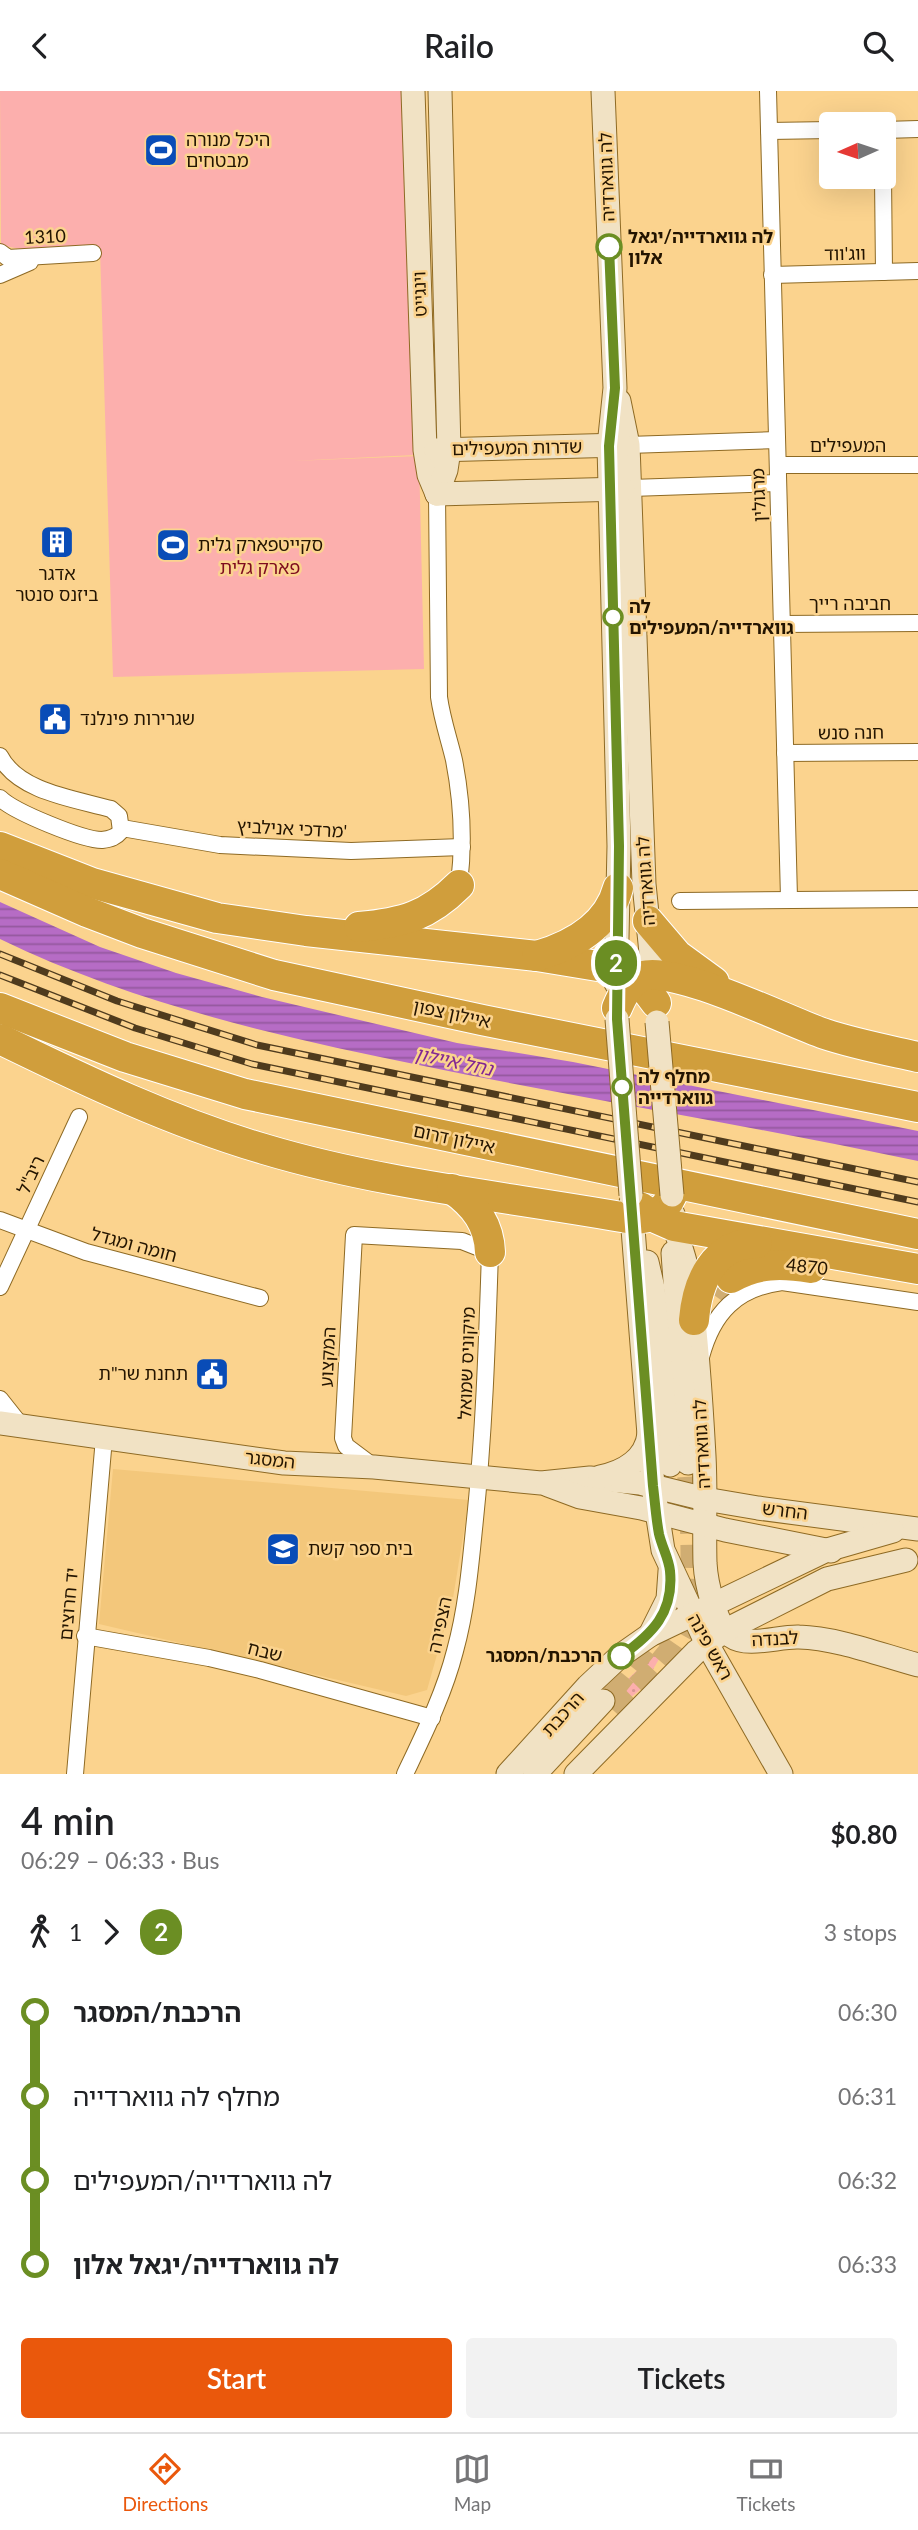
<!DOCTYPE html>
<meta charset="utf-8">
<style>
:root{--surface:#fff;--page:#f2f2f2;--text:#202124;--muted:#757577;--line:#e0e0e0;--accent:#ea580c}
body{margin:0;font-family:Lato,"Noto Sans Hebrew",sans-serif;background:var(--page);color:var(--text);height:100vh;display:flex;flex-direction:column;font-size:26px;white-space:nowrap}
*{box-sizing:border-box;margin:0}
p{font-size:23px;color:var(--muted)}
.icon{flex:none;width:38px;height:38px;fill:none;stroke:currentColor;stroke-width:2;stroke-linecap:round;stroke-linejoin:round}
.map{position:relative;height:1683px;overflow:hidden}
.sheet{display:flex;flex-direction:column;background:var(--surface);flex:1}
.sheet>*{flex:none}
.badge{padding:0 14px;border-radius:23px;font-size:24px;line-height:46px}
.needle{width:46px;rotate:267deg}
.fabs{position:absolute;left:819px;top:21px;display:grid;gap:14px}
.fabs a{display:grid;place-items:center;width:77px;height:77px;border-radius:7px;background:var(--surface);box-shadow:0 7px 28px #0002;font-size:35px}
.map>.badge{position:absolute;translate:-50% -50%;box-shadow:0 0 0 4px #fff}
.legs{display:flex;align-items:center;gap:10px;height:77px;padding:0 21px;font-size:23px}
.legs p{margin-inline-start:auto}
.head{display:flex;align-items:center;justify-content:space-between;height:119px;padding:0 21px}
h1{font-size:38px;font-weight:600;line-height:52px}
.button{display:flex;gap:14px;margin-top:auto;padding:14px 21px}
.button a{flex:1;height:80px;border-radius:7px;background:var(--accent);color:#fff;font-size:28px;font-weight:600;line-height:80px;text-align:center}
.button a+a{background:var(--page);color:var(--text)}
ul{padding:0 21px;list-style:none}
li{display:flex;align-items:center;gap:24px;height:84px;font-size:26px}
li i{display:grid;place-items:center;width:10px;height:100%;margin:0 9px;background:currentColor}
li i::after{content:'';width:18px;height:18px;margin:-9px;border:5px solid;border-radius:50%;background:var(--surface)}
li p{margin-inline-start:auto}
li:first-child i{background:linear-gradient(#0000 50%,currentColor 0)}
li:last-child i{background:linear-gradient(currentColor 50%,#0000 0)}
header{display:flex;justify-content:space-between;align-items:center;height:91px;padding:0 21px;background:var(--surface);font-size:32px;font-weight:600}
.tabs{display:flex;justify-content:space-around;align-items:center;height:98px;border-top:2px solid var(--line);background:var(--surface);font-size:19px;color:var(--muted)}
.tabs a{display:grid;justify-items:center;gap:4px}
.tabs .active{color:var(--accent)}
.map>svg:first-child{display:block}
.built{fill:#f3c77b}
.grass{fill:url(#grass-dots)}
.green{fill:#fcafad}
.water{fill:url(#water-rules)}
.lines{fill:none;stroke-linecap:round;stroke-linejoin:round}
.secondary-tunnel{stroke:#d0ad72;stroke-width:23;stroke-dasharray:23 11;stroke-linecap:butt}
.highway-tunnel{stroke:#d0ad72;stroke-width:30;stroke-dasharray:30 15;stroke-linecap:butt}
.street-casing{stroke:#8e6a24;stroke-width:18}
.secondary-casing{stroke:#8e6a24;stroke-width:25}
.highway-casing{stroke:#fff;stroke-width:32}
.street{stroke:#fff;stroke-width:16}
.secondary{stroke:#f1e2c4;stroke-width:23}
.highway{stroke:#d09e3c;stroke-width:30}
.rail-casing{stroke:#4f3b1d;stroke-width:7}
.rail{stroke:#fbd38e;stroke-width:4.5;stroke-dasharray:13;stroke-linecap:butt}
.secondary-bridge-casing{stroke:#8e6a24;stroke-width:25;stroke-linecap:butt}
.secondary-bridge{stroke:#f1e2c4;stroke-width:23}
.line-1-casing{stroke:#fff;stroke-width:16}
.line-1{stroke:#6b8e23;stroke-width:10}
.stop-1-dot{fill:#fff;stroke:#6b8e23;stroke-width:3.5}
.labels{text-anchor:middle;stroke-width:5;stroke-linejoin:round;paint-order:stroke}
.poi-label{font-size:18px;fill:#231400;stroke:#fbd38e;text-anchor:start}
.street-label{font-size:18px;fill:#231400;stroke:#fbd38e}
.stop-label{font-size:18px;font-weight:bold;fill:#231400;stroke:#fbd38e;text-anchor:start}
.park-label{font-size:18px;fill:#7e0c1f;stroke:#fbd38e}
.water-label{font-size:19px;font-style:italic;fill:#812693;stroke:#fbd38e}
</style>
<header><svg class="icon" aria-label="back" viewBox="0 0 24 24"><path d="M15 5l-7 7 7 7"/></svg>Railo<svg class="icon" aria-label="search" viewBox="0 0 24 24"><circle cx="10" cy="10" r="6"/><path d="M15 15l6 6"/></svg></header>
<div class="map">
<svg width="918" height="1683" viewBox="0 0 918 1683">
<defs>
<pattern id="grass-dots" width="8" height="8" patternUnits="userSpaceOnUse" patternTransform="scale(1.75)"><rect width="8" height="8" fill="#fcafad"/><path d="M2 2h.1M6 6h.1" fill="none" stroke="#d89693" stroke-width="1.8" stroke-linecap="round"/></pattern>
<pattern id="water-rules" width="6" height="5" patternUnits="userSpaceOnUse" patternTransform="scale(1.75)"><rect width="6" height="5" fill="#b66cc5"/><path d="M0 2.5h6" fill="none" stroke="#94589e"/></pattern>
</defs>
<rect width="100%" height="100%" fill="#fbd38e"/>
<path class="built" d="M113,1378L469,1409L453,1507L427,1599L406,1605L99,1533Z"/>
<path class="grass" d="M665,1557L667,1559C656,1569 653,1581 645,1593C639,1601 631,1606 623,1612L611,1602C631,1588 644,1569 665,1557Z"/>
<path class="green" d="M0,0H402L415,364L291,370L419,365L424,578L113,586L100,158C73,156 22,163 1,153Z"/>
<path class="water" d="M0,811L100,856L176,882L262,906L457,952L573,971L918,1040V1070C752,1035 585,1008 419,974C276,945 132,912 0,848Z"/>
<g class="lines">
<g class="secondary-tunnel">
<path d="M610,1602L660,1539"/>
<path d="M614,1620C634,1598 667,1569 681,1543C699,1512 690,1411 688,1372"/>
</g>
<path class="highway-tunnel" d="M700,1247C703,1222 714,1205 731,1187"/>
<g class="street-casing">
<g id="street">
<path d="M768,0L789,807"/>
<path d="M884,39L918,38"/>
<path d="M769,40L831,39"/>
<path d="M883,86L884,181"/>
<path d="M0,161L8,167L93,162"/>
<path d="M0,184L30,171"/>
<path d="M772,184L918,180"/>
<path d="M628,354L777,349"/>
<path d="M778,374H918"/>
<path d="M631,397L778,392"/>
<path d="M437,403L439,606C442,628 449,648 454,669C462,710 464,753 459,794"/>
<path d="M782,533L918,532"/>
<path d="M785,662L918,661"/>
<path d="M0,665C18,701 76,708 111,718L119,725L121,740C116,746 111,748 102,749C83,749 14,721 0,707"/>
<path d="M122,737L220,754L351,760L462,756"/>
<path d="M680,810L918,808"/>
<path d="M0,1129L86,1161L260,1207"/>
<path d="M0,1196L79,1026"/>
<path d="M701,1266C713,1221 737,1197 782,1191L918,1211"/>
<path d="M0,1308L23,1337"/>
<path d="M374,1376L346,1355L343,1347L354,1144L462,1150L490,1161C487,1254 484,1346 474,1438C470,1479 466,1520 455,1560C444,1603 424,1643 405,1683"/>
<path d="M85,1545L209,1567L260,1579L432,1627"/>
<path d="M75,1683L104,1347"/>
</g>
</g>
<g class="secondary-casing">
<g id="secondary">
<path d="M413,0L425,359L429,384L437,403"/>
<path d="M603,0L615,297L609,355L619,755L616,892"/>
<path d="M619,310L628,354L644,793L655,901"/>
<path d="M436,359L622,354"/>
<path d="M437,403L446,379L449,359L440,0"/>
<path d="M437,403L623,398"/>
<path d="M631,1112L653,1395L663,1459L707,1553L781,1683"/>
<path d="M673,1123C675,1147 688,1170 690,1195C697,1251 701,1309 704,1365C706,1401 704,1436 705,1472C706,1490 715,1534 731,1545C748,1557 779,1545 799,1546C837,1547 881,1564 918,1574"/>
<path d="M673,1162L688,1372"/>
<path d="M647,1171L653,1197L670,1374"/>
<path d="M0,1332L284,1372L374,1376L541,1392L590,1387L640,1392L705,1408L758,1417L918,1438"/>
<path d="M600,1386C624,1381 646,1368 649,1343"/>
<path d="M548,1394L580,1406L641,1417L725,1439L831,1460"/>
<path d="M650,1544L668,1508L670,1480"/>
<path d="M508,1683L588,1595L620,1565L650,1544L827,1459L893,1440"/>
<path d="M535,1683L603,1610"/>
<path d="M576,1683L696,1561L724,1540L827,1488L906,1469"/>
</g>
</g>
<g class="highway-casing">
<g id="highway">
<path d="M0,756L92,792L217,827L306,840L537,865L622,879L644,896L656,912"/>
<path d="M0,783L87,821L142,842L274,884L482,929L918,1016"/>
<path d="M648,830L677,864L714,891"/>
<path d="M359,836C403,832 428,825 459,794"/>
<path d="M537,865C574,854 608,835 618,797"/>
<path d="M0,917L125,966L245,1003L918,1143"/>
<path d="M617,917C622,905 629,890 643,885C677,875 787,930 825,943C855,953 887,959 918,966"/>
<path d="M0,948C86,990 172,1031 264,1058C384,1094 510,1106 633,1128C652,1127 664,1122 672,1104"/>
<path d="M452,1098C475,1114 489,1133 490,1161"/>
<path d="M640,1116L658,1128L674,1135L918,1178"/>
<path d="M731,1187C757,1172 781,1172 811,1177"/>
<path d="M694,1229C697,1191 714,1152 757,1152"/>
</g>
</g>
<use href="#street" class="street"/>
<use href="#secondary" class="secondary"/>
<use href="#highway" class="highway"/>
<g class="rail-casing">
<g id="rail">
<path d="M0,863L117,910L257,954L918,1091"/>
<path d="M0,884L135,937L252,973L918,1111"/>
</g>
</g>
<use href="#rail" class="rail"/>
<g class="secondary-bridge-casing">
<g id="secondary-bridge">
<path d="M617,928L631,1104"/>
<path d="M657,931L672,1104"/>
</g>
</g>
<use href="#secondary-bridge" class="secondary-bridge"/>
</g>
<g class="lines">
<g class="line-1-casing">
<path id="line-1" d="M609,156L615,297L609,355L619,755L617,928L653,1395C655,1411 656,1427 659,1443C662,1456 669,1468 670,1480C674,1522 652,1543 621,1565"/>
</g>
<use href="#line-1" class="line-1"/>
</g>
<defs>
<g id="stadium-square" transform="scale(1.75)"><rect x="-9" y="-9" width="18" height="18" rx="4" fill="#094cb7" stroke="#fbd38e"/><path d="M0-5a6.5 5 0 1 0 0 10a6.5 5 0 1 0 0-10ZM-3.5-1.8h7v3.6h-7Z" fill="#fff"/></g>
<g id="building-square" transform="scale(1.75)"><rect x="-9" y="-9" width="18" height="18" rx="4" fill="#094cb7" stroke="#fbd38e"/><path d="M-4-6H4V6H1V3H-1V6H-4ZM-2.5-4.3h1.7v1.8h-1.7ZM.8-4.3h1.7v1.8H.8ZM-2.5-1h1.7V.8h-1.7ZM.8-1h1.7V.8H.8Z" fill="#fff"/></g>
<g id="civic-square" transform="scale(1.75)"><rect x="-9" y="-9" width="18" height="18" rx="4" fill="#094cb7" stroke="#fbd38e"/><path d="M-.6-6.5H3V-4.5H.6V-3L4-1V1h2V6H-6V1h2V-1L-.6-3ZM-1.2 2.5V6h2.4V2.5Z" fill="#fff"/></g>
<g id="school-square" transform="scale(1.75)"><rect x="-9" y="-9" width="18" height="18" rx="4" fill="#094cb7" stroke="#fbd38e"/><path d="M0-5L7-2L0 1L-7-2ZM-4 1L0 2.5L4 1V4Q0 6-4 4Z" fill="#fff"/></g>
</defs>
<g fill-rule="evenodd">
<use href="#stadium-square" x="161" y="59"/>
<use href="#building-square" x="57" y="451"/>
<use href="#stadium-square" x="173" y="454"/>
<use href="#civic-square" x="55" y="628"/>
<use href="#civic-square" x="212" y="1283"/>
<use href="#school-square" x="283" y="1458"/>
</g>
<g class="stop-1-dot">
<circle cx="609" cy="156" r="12"/>
<circle cx="613" cy="526" r="9"/>
<circle cx="622" cy="996" r="9"/>
<circle cx="621" cy="1565" r="12"/>
</g>
<g class="labels">
<g class="poi-label">
<text x="186" y="55">היכל מנורה<tspan x="186" dy="21">מבטחים</tspan></text>
<text x="198" y="460">סקייטפארק גלית</text>
<text x="57" y="489" text-anchor="middle">אדגר<tspan x="57" dy="21">ביזנס סנטר</tspan></text>
<text x="80" y="634">שגרירות פינלנד</text>
<text x="188" y="1289" text-anchor="end">תחנת שר"ת</text>
<text x="308" y="1464">בית ספר קשת</text>
</g>
<g class="street-label">
<text transform="translate(607 86) rotate(-92)" y="6">לה גווארדיה</text>
<text transform="translate(45 146) rotate(-3)" y="6">1310</text>
<text transform="translate(845 163) rotate(-1)" y="6">ווג'ווד</text>
<text transform="translate(420 203) rotate(-92)" y="6">וינגייט</text>
<text x="848" y="361">המעפילים</text>
<text transform="translate(517 357) rotate(-1)" y="6">שדרות המעפילים</text>
<text transform="translate(759 404) rotate(-92)" y="6">מרגולין</text>
<text x="850" y="519">חביבה רייך</text>
<text transform="translate(851 642) rotate(-1)" y="6">חנה סנש</text>
<text transform="translate(292 738) rotate(3)" y="6">מרדכי אנילביץ'</text>
<text transform="translate(646 790) rotate(-94)" y="6">לה גווארדיה</text>
<text transform="translate(452 923) rotate(12)" y="6">איילון צפון</text>
<text transform="translate(454 1048) rotate(12)" y="6">איילון דרום</text>
<text transform="translate(31 1084) rotate(-65)" y="6">ריב"ל</text>
<text transform="translate(134 1154) rotate(15)" y="6">חומה ומגדל</text>
<text transform="translate(807 1176) rotate(6)" y="6">4870</text>
<text transform="translate(328 1266) rotate(-87)" y="6">המקצוע</text>
<text transform="translate(467 1272) rotate(-88)" y="6">מיקוניס שמואל</text>
<text transform="translate(702 1353) rotate(-93)" y="6">לה גווארדיה</text>
<text transform="translate(270 1369) rotate(6)" y="6">המסגר</text>
<text transform="translate(785 1420) rotate(7)" y="6">החרש</text>
<text transform="translate(69 1513) rotate(-85)" y="6">יד חרוצים</text>
<text transform="translate(440 1534) rotate(-78)" y="6">הצפירה</text>
<text transform="translate(775 1548) rotate(-3)" y="6">לבנדה</text>
<text transform="translate(710 1556) rotate(61)" y="6">ראש פינה</text>
<text transform="translate(265 1561) rotate(14)" y="6">שבח</text>
<text transform="translate(563 1623) rotate(-48)" y="6">הרכבת</text>
</g>
<g class="stop-label">
<text x="628" y="152">לה גווארדייה/יגאל<tspan x="628" dy="21">אלון</tspan></text>
<text x="629" y="522">לה<tspan x="629" dy="21">גווארדייה/המעפילים</tspan></text>
<text x="638" y="992">מחלף לה<tspan x="638" dy="21">גווארדייה</tspan></text>
<text x="602" y="1571" text-anchor="end">הרכבת/המסגר</text>
</g>
<g class="park-label">
<text x="260" y="483">פארק גלית</text>
</g>
<g class="water-label">
<text transform="translate(454 970) rotate(12)" y="7">נחל איילון</text>
</g>
</g>
</svg>
<div class="fabs">
<a><svg class="needle" viewBox="-14 -14 28 28"><path d="M0-13l5 13h-10z" fill="#e53935"/><path d="M0 13l5-13h-10z" fill="#757577"/></svg></a>
</div>
<b class="badge" style="left:616px;top:872px;background:#6b8e23;color:#fff">2</b>
</div>
<section class="sheet">
<div class="head"><div><h1>4 min</h1><p>06:29 – 06:33 · Bus</p></div><b>$0.80</b></div>
<div class="legs"><svg class="icon" aria-label="walk" viewBox="0 0 24 24"><circle cx="13" cy="4" r="2"/><path d="M13 8l-2 6 4 7M11 14l-3 7M7 12l3-4h3l4 4"/></svg>1<svg class="icon" aria-label="forward" viewBox="0 0 24 24"><path d="M9 5l7 7-7 7"/></svg><b class="badge" style="background:#6b8e23;color:#fff">2</b><p>3 stops</p></div>
<ul>
<li><i style="color:#6b8e23"></i><b>הרכבת/המסגר</b><p>06:30</p></li>
<li><i style="color:#6b8e23"></i><span>מחלף לה גווארדייה</span><p>06:31</p></li>
<li><i style="color:#6b8e23"></i><span>לה גווארדייה/המעפילים</span><p>06:32</p></li>
<li><i style="color:#6b8e23"></i><b>לה גווארדייה/יגאל אלון</b><p>06:33</p></li>
</ul>
<div class="button"><a>Start</a><a>Tickets</a></div>
</section>
<nav class="tabs">
<a class="active"><svg class="icon" aria-label="directions" viewBox="0 0 24 24"><path d="M12 3l9 9-9 9-9-9zM9 14v-3h6M13 9l2 2-2 2"/></svg>Directions</a>
<a><svg class="icon" aria-label="map" viewBox="0 0 24 24"><path d="M3 6l6-2 6 2 6-2v14l-6 2-6-2-6 2zM9 4v14M15 6v14"/></svg>Map</a>
<a><svg class="icon" aria-label="tickets" viewBox="0 0 24 24"><path d="M3 7h18v10H3zM15 7v10"/></svg>Tickets</a>
</nav>
